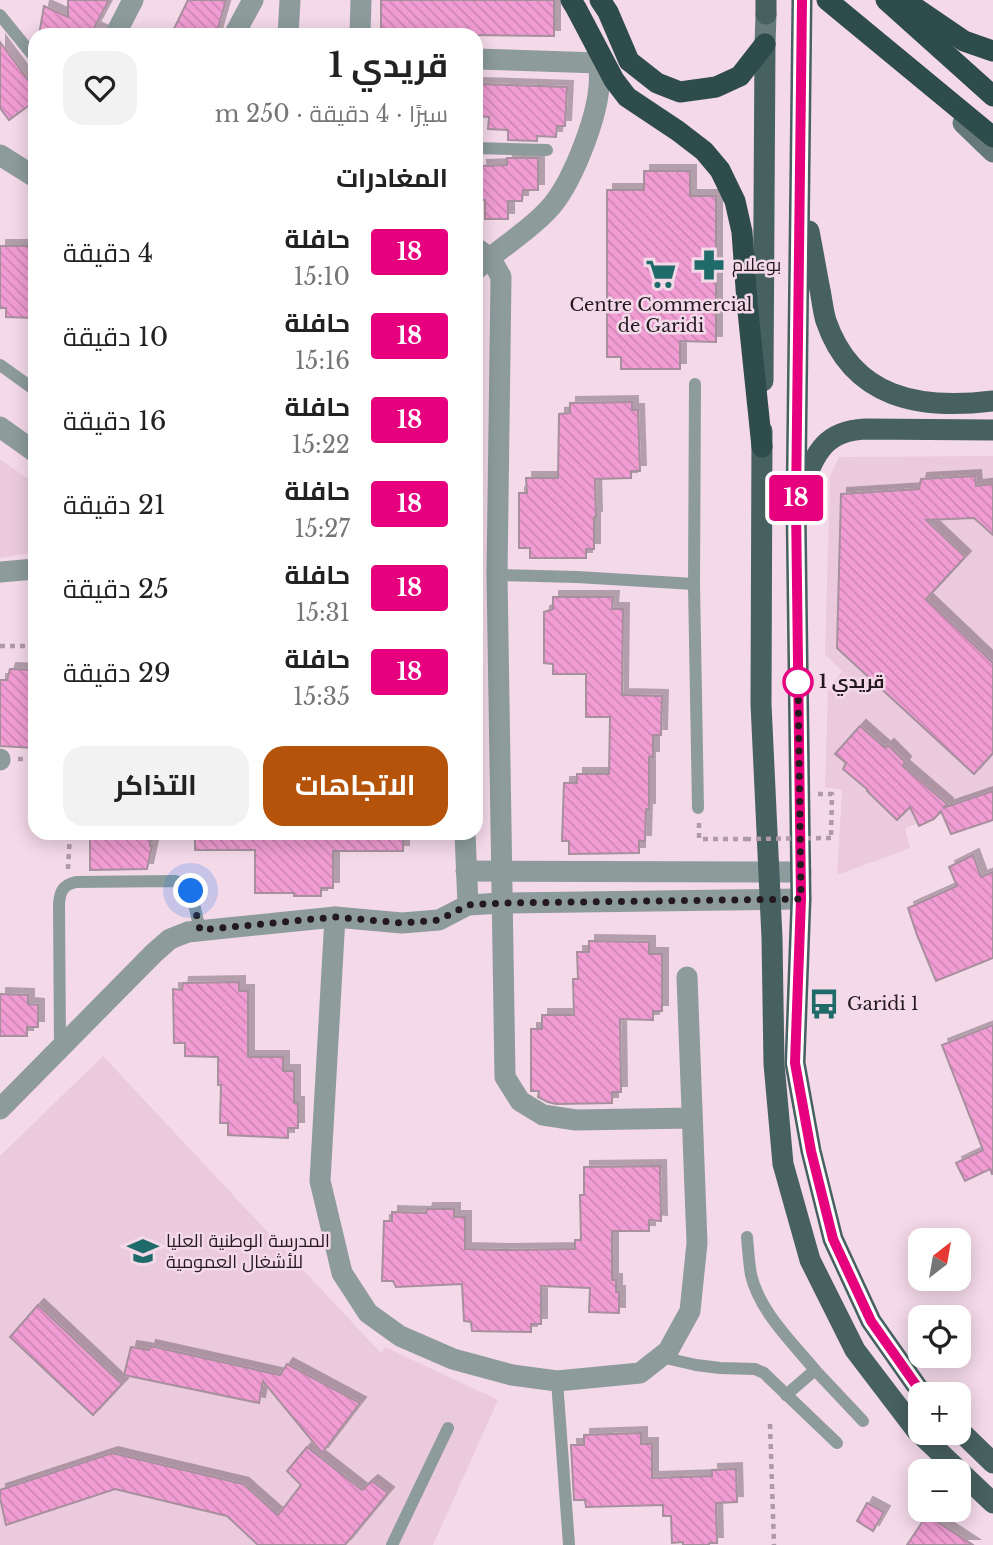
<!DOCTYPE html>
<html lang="ar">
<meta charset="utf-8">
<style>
:root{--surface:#fff;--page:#f2f2f2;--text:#222;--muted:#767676;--accent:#b45309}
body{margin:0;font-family:"Libre Baskerville",Cairo,serif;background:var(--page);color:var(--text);direction:rtl;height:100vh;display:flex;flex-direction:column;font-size:26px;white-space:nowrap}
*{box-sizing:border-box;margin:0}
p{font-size:23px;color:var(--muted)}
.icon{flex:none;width:38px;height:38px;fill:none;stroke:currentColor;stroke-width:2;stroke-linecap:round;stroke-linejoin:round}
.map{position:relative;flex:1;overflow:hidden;direction:ltr}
.panel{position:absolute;left:28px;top:28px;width:455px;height:812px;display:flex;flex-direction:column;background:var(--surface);border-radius:21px;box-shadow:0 4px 18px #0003;direction:rtl}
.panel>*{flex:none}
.badge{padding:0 14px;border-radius:5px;font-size:24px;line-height:46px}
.needle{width:46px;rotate:31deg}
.tools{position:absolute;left:908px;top:1228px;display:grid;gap:14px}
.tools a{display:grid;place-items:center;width:63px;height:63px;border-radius:14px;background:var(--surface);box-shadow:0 4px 18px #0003;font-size:35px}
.you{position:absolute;width:35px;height:35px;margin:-18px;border:5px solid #fff;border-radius:50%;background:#1a73e8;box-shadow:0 0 0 10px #1a73e833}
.map>.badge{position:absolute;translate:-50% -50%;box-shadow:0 0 0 4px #fff}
h2{padding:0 35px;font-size:26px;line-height:63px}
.round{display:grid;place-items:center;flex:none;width:74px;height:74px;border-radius:21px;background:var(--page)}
.head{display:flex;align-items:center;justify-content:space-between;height:119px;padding:0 35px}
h1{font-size:33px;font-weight:700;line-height:52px}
.primary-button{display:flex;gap:14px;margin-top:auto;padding:14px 35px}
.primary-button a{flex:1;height:80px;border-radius:21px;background:var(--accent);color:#fff;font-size:28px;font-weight:700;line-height:80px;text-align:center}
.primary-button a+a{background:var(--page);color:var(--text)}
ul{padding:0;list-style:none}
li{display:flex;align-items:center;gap:21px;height:84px;padding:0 35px}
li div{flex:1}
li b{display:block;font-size:26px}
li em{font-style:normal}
li .badge{min-width:77px;font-weight:700;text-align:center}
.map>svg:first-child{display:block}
.built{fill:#eccade}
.building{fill:url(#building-back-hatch);stroke:#a78f9e;stroke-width:2;filter:url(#shadow)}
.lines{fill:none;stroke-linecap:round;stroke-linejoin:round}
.path{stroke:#af9aa7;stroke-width:4.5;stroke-dasharray:5 5;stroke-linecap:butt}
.lane{stroke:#8d9b9b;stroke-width:12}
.street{stroke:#8d9b9b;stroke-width:21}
.secondary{stroke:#647978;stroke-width:21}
.primary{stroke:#476160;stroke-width:21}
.highway{stroke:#2e4c4b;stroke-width:21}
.path-bridge{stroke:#af9aa7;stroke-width:4.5;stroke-dasharray:5 5;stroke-linecap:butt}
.line-casing{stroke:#fff;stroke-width:16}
.line{stroke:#e6007e;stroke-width:10}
.walk{stroke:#23191f;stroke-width:7;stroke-dasharray:0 12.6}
.stop-dot{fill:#fff;stroke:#e6007e;stroke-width:3.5}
.labels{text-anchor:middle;stroke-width:5;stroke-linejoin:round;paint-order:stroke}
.poi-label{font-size:18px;fill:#23191f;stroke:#f4d9e9;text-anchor:start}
.stop-label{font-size:18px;font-weight:bold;fill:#23191f;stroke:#f4d9e9;text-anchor:start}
</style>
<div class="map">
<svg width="993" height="1545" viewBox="0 0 993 1545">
<defs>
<pattern id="building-back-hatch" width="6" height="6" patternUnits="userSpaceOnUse" patternTransform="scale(1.75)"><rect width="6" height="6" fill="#f19dd3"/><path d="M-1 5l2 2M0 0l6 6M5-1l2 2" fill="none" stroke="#ce87b5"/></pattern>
<filter id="shadow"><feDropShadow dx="6" dy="-6" stdDeviation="0" flood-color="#0004"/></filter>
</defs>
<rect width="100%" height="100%" fill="#f4d9e9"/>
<g class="built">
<path d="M993,456V796L905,828L910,848L837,875L842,790L825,787L828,691L842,671L825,654L830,476L839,457Z"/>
<path d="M0,459L35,484V552L0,558Z"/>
<path d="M103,1056L381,1353L385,1347L498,1400L433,1545H0V1156Z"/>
</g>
<g class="building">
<path d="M68,0H109L94,28L103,32L102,35H39L44,6L68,17Z"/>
<path d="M188,0H226L216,35H171Z"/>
<path d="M381,0H554V36L381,34Z"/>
<path d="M0,42L35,89V101L9,120L0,108Z"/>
<path d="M476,84L567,87L565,126H557L556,137L537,136V141L508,140V130L488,129L489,117L476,116Z"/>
<path d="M507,158H538V190H523L522,201H508V219H485V200H482L481,166L507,165Z"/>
<path d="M644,171H690V196H716V342L680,341V369H621V357H607V190H644Z"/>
<path d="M0,246H35V318L6,317V308H0Z"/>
<path d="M632,402V410H638L640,471H631V478L595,479L596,517H594V549H586V558H530V548H519V493H527L526,478H558L559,414L570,413V403Z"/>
<path d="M975,476L976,486L993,484V535L974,518L926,520L965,557L926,599L993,663V753L974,774L837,648L841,494L919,489L921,479Z"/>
<path d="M553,597H613L612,609H623L622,695L662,696L661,735H653V757H649V809H646L645,841H639V853L569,854V841H562L564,783H577V774H609L610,717H586V674H553V664L544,663V612L553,609Z"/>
<path d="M10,669L32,670V679H35V748L0,746V680H7Z"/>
<path d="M860,726L885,748L888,745L905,762L903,766L947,804L943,808L993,791V820L951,834L941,811L934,819L919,826L910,807L897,820L867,791L868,790L843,769L846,763L835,754Z"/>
<path d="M90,833H150V846H152L147,869L90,870Z"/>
<path d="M195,833H403V851H333V888H321V896H294V893H255V850H195Z"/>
<path d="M973,855L981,877L993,872V958L936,981L917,935L908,908L957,886L949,867Z"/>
<path d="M589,941L649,942V954H662V1011H653V1020L620,1019L621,1092H612V1103L556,1104L548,1102L538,1097L539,1091H531V1029H542V1015H574L573,979H578L577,952H589Z"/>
<path d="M239,982V991H248V1057H283V1071H294V1103H298V1128H288V1138L228,1135V1123H220L221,1085H218V1057L185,1056V1043H174L173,989L182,990L183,983Z"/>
<path d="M0,994L28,995V1004L38,1005V1027H27V1036H0Z"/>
<path d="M993,1025V1174H992L990,1169L965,1181L956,1163L983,1150L942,1045Z"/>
<path d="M660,1166L661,1221L649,1220V1231H612V1280H616V1292H619V1313L589,1312L590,1288L541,1286V1324H531V1332L472,1331L471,1322L464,1321L462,1284L396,1287L393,1281H382L384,1221H392V1212L426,1213L427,1209H454V1217H465V1249L503,1250L575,1249V1240H581L580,1195H584V1167Z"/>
<path d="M38,1305L122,1384L93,1415L10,1337Z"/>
<path d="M150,1346L280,1375L287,1364L360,1403L322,1453L263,1381L259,1403L124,1375L131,1347L149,1350Z"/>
<path d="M641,1433V1444H652V1478L712,1476V1470L736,1469L737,1502L716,1503L717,1543H709V1545H683V1542L672,1543L671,1516H663V1505L586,1507L585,1500H574L571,1445H584V1435Z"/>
<path d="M307,1447L362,1490L372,1481L388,1493L345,1545H258L227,1516L115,1489L6,1525L0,1498V1490L112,1453L243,1484L278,1515L301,1485L287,1471Z"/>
<path d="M867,1503L884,1512L873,1531L857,1521Z"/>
<path d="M927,1515L973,1545H907Z"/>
</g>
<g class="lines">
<g class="path">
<path d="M0,646H35"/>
<path d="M18,759H35"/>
<path d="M818,794H832L831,838"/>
<path d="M699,823V839H746"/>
<path d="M68,869L70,833"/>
<path d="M770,1424L774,1545"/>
</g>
<g class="lane">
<path d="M0,15L35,58"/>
<path d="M476,148L547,150"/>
<path d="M0,365L35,390"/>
<path d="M695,384L694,584L698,808"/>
<path d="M497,575L577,577L694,584"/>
<path d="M60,1047L59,904C60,891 63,885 76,882L175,881L184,884L191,891L200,930"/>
<path d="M747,1237C748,1249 749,1263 751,1275C760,1312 792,1342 815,1370L786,1395"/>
<path d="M661,1357L696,1365L720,1368L755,1369L764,1373L837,1443"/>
<path d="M815,1370L863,1421"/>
<path d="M557,1381L569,1545"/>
<path d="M392,1545L448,1428"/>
</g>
<g class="street">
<path d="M115,35L133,0"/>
<path d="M234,35L253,0"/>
<path d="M288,35L290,0"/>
<path d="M360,35L361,0"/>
<path d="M476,59L599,63"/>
<path d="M0,155L35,177"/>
<path d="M476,248C488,255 495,264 501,277L497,575L505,1077L520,1101L543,1115L576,1120L692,1118"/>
<path d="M476,270C498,249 525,234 547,211C571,187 596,121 599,87C600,75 599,62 597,49"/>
<path d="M0,427L35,452"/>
<path d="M0,572L35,569"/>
<path d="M0,760V759"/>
<path d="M465,833L468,905"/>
<path d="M466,871L801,872"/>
<path d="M335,917L320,1181L342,1273L368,1313L400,1336L453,1359L512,1375L557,1381L640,1373L668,1351L690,1311L697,1243L687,977"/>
<path d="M0,1109L154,953L170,939L188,932L335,917L402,923L439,920L468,905L502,903L801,899"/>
</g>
<g class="secondary">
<path d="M765,44L766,14"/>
<path d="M963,123L993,152"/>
</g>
<g class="primary">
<path d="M802,0L796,505L801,899L795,1063L811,1151L833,1239L871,1321L923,1395"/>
<path d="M766,14V0"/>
<path d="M809,231C813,251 816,270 820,290C822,300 823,311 826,321C853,399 920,410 993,401"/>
<path d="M763,381L765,44"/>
<path d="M762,431L761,704L772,938L774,1064L783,1164L810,1260L855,1350L916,1430L993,1503"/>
<path d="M801,490C815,456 822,431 865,429L993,430"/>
<path d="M959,1430L993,1463"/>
</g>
<g class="highway">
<path d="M571,0L576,8L614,80L627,97L678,131L704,151L720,170L735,201L742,232L747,302L762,447"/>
<path d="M600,0L608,12L629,61L657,83L680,92L716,87L740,76L765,44"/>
<path d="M827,0L993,137"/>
<path d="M886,0L993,96"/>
<path d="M904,0L964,41L993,51"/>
</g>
<path class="path-bridge" d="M746,839L831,838"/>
</g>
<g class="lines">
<g class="line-casing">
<path id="line" d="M802,0L796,505L801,899L795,1063L811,1151L833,1239L871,1321L923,1395"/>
</g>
<use href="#line" class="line"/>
<path class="walk" d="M191,891L200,930L335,917L402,923L439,920L468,905L502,903L801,899L798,682"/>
</g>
<defs>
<g id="pharmacy-bare" transform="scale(2.415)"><path d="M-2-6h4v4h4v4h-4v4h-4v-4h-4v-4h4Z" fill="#1f6b69" stroke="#f4d9e9" stroke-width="2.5" paint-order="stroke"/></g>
<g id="supermarket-bare" transform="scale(2.415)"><path d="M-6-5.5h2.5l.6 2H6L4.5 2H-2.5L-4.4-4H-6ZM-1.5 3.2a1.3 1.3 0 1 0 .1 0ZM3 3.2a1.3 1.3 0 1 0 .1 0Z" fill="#1f6b69" stroke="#f4d9e9" stroke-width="2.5" paint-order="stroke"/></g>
<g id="bus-bare" transform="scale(2.415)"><path d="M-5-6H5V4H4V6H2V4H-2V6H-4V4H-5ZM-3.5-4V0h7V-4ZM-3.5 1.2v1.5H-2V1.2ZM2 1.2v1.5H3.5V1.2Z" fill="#1f6b69" stroke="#f4d9e9" stroke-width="2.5" paint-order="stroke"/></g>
<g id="university-bare" transform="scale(2.415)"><path d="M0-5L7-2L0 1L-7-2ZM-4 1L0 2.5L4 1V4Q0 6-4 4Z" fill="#1f6b69" stroke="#f4d9e9" stroke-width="2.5" paint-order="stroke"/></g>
</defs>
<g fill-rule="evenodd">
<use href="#pharmacy-bare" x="709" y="265"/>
<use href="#supermarket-bare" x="661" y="274"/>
<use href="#bus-bare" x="824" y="1004"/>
<use href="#university-bare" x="143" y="1251"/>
</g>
<circle class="stop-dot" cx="798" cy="682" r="14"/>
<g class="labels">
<g class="poi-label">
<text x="732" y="271">بوعلام</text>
<text x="661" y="311" text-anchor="middle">Centre Commercial<tspan x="661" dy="21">de Garidi</tspan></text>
<text x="847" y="1010">Garidi 1</text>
<text x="166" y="1247">المدرسة الوطنية العليا<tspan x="166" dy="21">للأشغال العمومية</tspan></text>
</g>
<g class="stop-label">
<text x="819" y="688">قريدي 1</text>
</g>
</g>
</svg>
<div class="tools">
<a><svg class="needle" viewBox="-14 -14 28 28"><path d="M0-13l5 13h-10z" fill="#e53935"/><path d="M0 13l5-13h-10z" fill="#767676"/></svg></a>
<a><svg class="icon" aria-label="locate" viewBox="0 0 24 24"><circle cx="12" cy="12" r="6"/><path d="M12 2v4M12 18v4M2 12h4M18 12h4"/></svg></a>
<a>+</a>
<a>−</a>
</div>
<div class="you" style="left:191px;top:891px"></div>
<b class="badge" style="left:796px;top:498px;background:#e6007e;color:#fff">18</b>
<section class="panel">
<div class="head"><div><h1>قريدي 1</h1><p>سيرًا · 4 دقيقة · 250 m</p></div><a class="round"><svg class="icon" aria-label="heart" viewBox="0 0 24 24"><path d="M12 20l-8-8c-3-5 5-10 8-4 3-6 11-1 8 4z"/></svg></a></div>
<h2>المغادرات</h2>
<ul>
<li><span class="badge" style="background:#e6007e;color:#fff">18</span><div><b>حافلة</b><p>15:10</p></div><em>4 دقيقة</em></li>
<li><span class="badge" style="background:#e6007e;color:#fff">18</span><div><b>حافلة</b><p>15:16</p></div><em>10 دقيقة</em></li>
<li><span class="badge" style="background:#e6007e;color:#fff">18</span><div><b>حافلة</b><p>15:22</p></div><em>16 دقيقة</em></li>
<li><span class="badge" style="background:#e6007e;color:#fff">18</span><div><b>حافلة</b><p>15:27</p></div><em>21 دقيقة</em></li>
<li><span class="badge" style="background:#e6007e;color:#fff">18</span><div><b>حافلة</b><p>15:31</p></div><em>25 دقيقة</em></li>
<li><span class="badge" style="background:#e6007e;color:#fff">18</span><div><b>حافلة</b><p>15:35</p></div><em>29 دقيقة</em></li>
</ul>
<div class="primary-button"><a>الاتجاهات</a><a>التذاكر</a></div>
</section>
</div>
